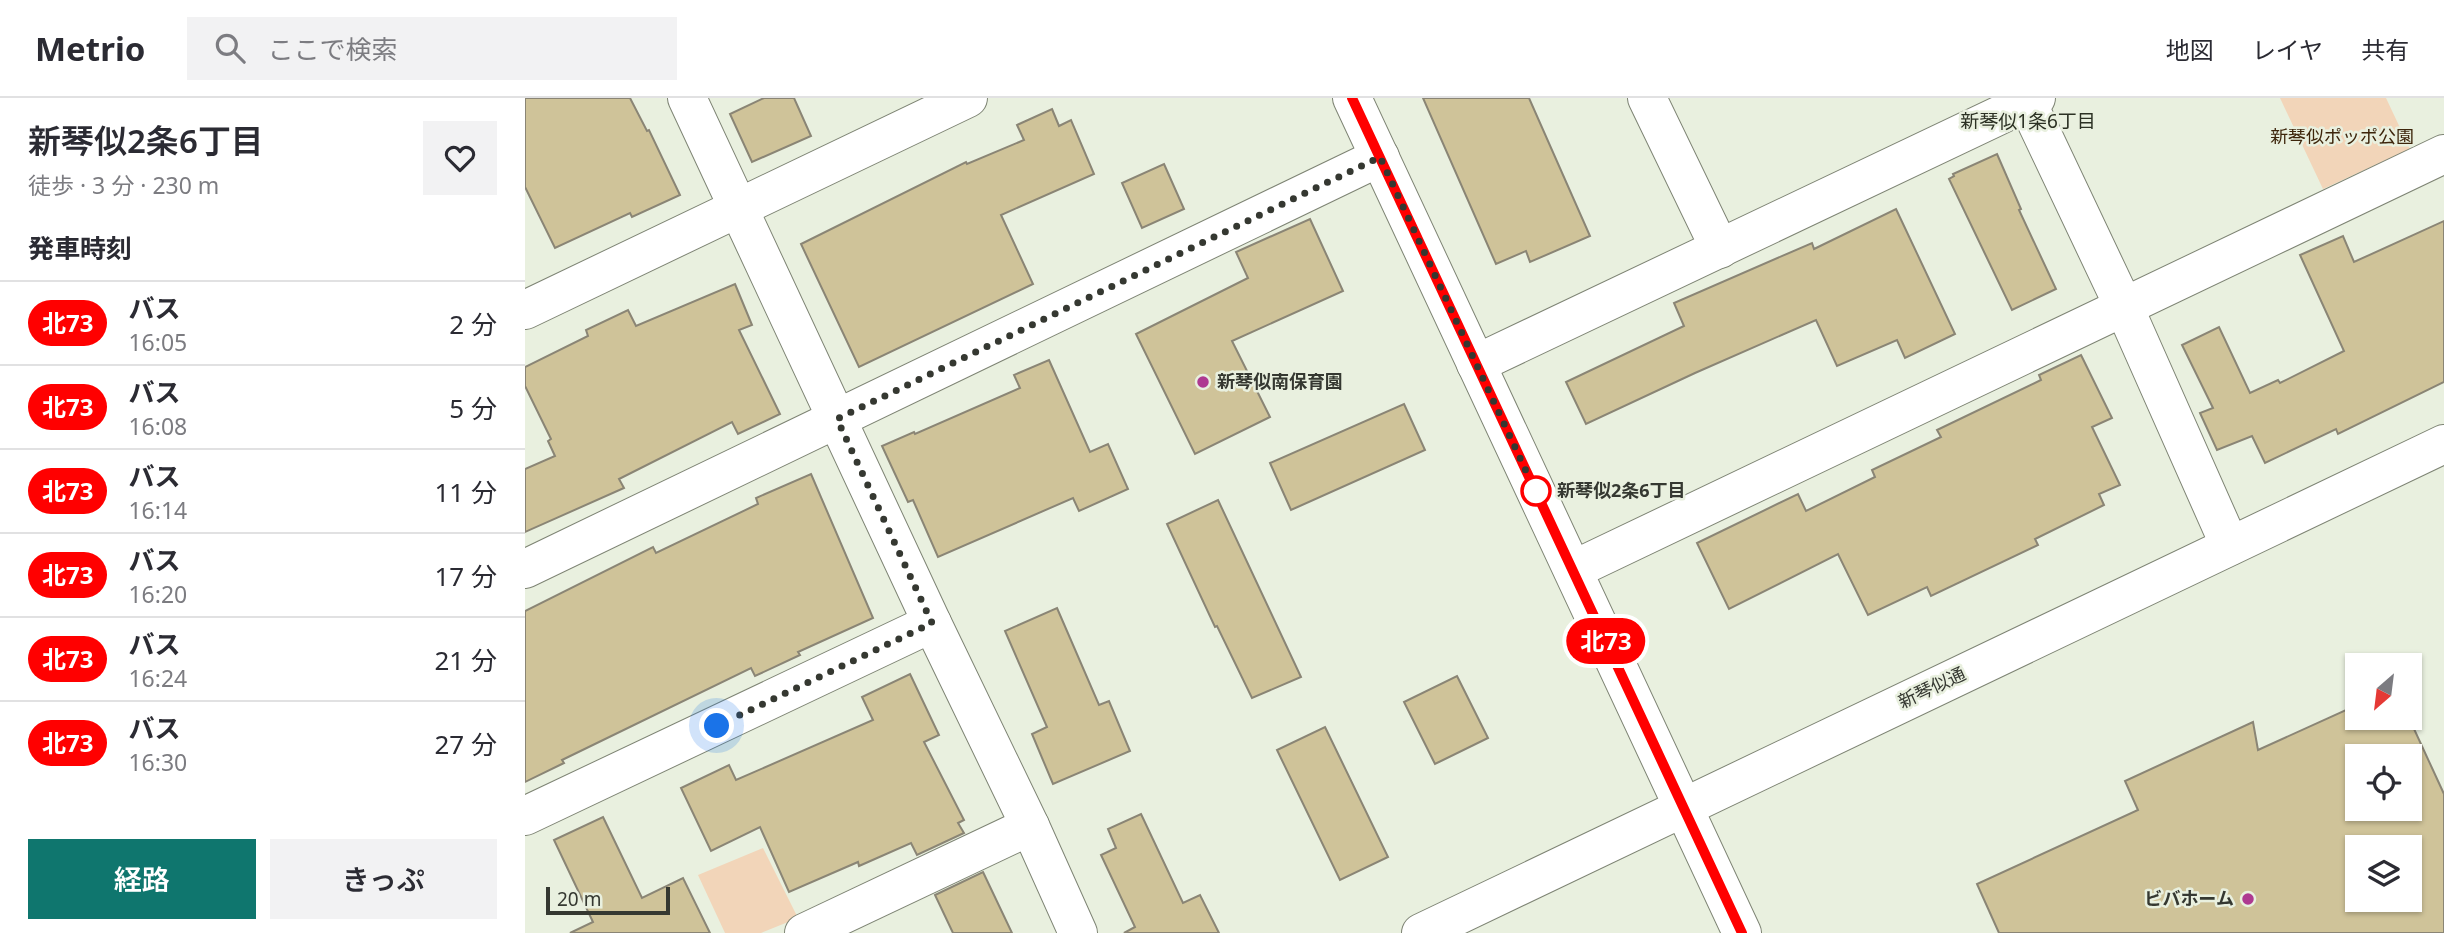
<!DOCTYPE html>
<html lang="ja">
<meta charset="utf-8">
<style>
:root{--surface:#fff;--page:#f2f2f3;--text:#2b2b33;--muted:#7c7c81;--line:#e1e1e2;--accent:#0f766e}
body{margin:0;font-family:"Noto Sans","Noto Sans JP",sans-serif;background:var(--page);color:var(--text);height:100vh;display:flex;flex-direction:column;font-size:26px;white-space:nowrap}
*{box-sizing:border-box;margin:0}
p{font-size:23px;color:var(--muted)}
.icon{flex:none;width:38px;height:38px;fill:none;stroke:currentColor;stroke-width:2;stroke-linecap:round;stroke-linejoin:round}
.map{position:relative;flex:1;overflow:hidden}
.details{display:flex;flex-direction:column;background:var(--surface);width:525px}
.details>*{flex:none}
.badge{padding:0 14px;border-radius:23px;font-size:24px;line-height:46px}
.needle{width:46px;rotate:208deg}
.tools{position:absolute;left:1820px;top:555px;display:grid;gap:14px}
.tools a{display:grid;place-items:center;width:77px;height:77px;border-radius:0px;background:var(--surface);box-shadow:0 2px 5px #0004;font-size:35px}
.scale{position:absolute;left:21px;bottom:18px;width:124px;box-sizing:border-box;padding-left:7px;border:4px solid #353831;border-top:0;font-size:19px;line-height:24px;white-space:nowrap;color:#353831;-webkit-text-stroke:5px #e9f0df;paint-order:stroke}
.you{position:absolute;width:35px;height:35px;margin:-18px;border:5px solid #fff;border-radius:50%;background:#1a73e8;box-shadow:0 0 0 10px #1a73e833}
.map>.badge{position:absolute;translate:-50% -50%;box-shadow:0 0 0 4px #fff}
h2{padding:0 28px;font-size:26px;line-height:63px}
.round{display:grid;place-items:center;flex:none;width:74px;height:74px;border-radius:0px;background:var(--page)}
.head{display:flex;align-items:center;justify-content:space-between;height:119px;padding:0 28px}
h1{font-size:33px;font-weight:600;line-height:52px}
.cta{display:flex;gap:14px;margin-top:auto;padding:14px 28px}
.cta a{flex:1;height:80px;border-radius:0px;background:var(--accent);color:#fff;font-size:28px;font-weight:600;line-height:80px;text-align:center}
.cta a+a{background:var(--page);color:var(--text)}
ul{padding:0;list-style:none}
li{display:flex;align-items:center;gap:21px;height:84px;padding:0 28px;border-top:2px solid var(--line)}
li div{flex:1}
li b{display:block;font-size:26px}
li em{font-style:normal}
li .badge{min-width:77px;font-weight:700;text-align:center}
header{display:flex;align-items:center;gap:42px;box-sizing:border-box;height:98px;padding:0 35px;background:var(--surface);border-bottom:2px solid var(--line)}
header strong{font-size:33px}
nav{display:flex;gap:38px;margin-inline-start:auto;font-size:24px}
.search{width:490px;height:63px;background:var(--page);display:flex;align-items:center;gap:18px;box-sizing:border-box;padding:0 24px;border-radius:0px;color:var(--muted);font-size:26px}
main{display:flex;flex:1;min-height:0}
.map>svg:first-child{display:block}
.green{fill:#f2d5b9}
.building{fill:#cfc399;stroke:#8a8575;stroke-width:2;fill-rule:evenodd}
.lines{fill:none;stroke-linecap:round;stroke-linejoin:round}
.minor-casing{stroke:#7e8474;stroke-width:40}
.tertiary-casing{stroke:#7e8474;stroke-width:40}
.minor{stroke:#fff;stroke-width:38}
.tertiary{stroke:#fff;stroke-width:38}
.line-casing{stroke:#fff;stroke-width:16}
.line{stroke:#f00;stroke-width:10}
.walk{stroke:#353831;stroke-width:7;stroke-dasharray:0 12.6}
.poi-dot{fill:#ae3991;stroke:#e9f0df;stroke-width:2.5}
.stop-dot{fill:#fff;stroke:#f00;stroke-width:3.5}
.labels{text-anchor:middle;stroke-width:5;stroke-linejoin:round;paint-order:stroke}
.park-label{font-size:18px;fill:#3d250b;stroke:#e9f0df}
.poi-label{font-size:18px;font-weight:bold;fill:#353831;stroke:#e9f0df;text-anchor:start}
.stop-label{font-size:18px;font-weight:bold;fill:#353831;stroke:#e9f0df;text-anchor:start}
.street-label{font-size:18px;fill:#353831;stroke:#e9f0df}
.neighbourhood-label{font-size:19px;fill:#2c3124;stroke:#e9f0df}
</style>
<header>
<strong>Metrio</strong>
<div class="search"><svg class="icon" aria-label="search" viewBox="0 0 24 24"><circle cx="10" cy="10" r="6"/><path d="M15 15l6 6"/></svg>ここで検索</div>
<nav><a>地図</a><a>レイヤ</a><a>共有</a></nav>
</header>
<main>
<section class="details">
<div class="head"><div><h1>新琴似2条6丁目</h1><p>徒歩 · 3 分 · 230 m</p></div><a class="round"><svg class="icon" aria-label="heart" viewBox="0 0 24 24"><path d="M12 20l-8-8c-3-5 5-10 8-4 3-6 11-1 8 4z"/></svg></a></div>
<h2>発車時刻</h2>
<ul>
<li><span class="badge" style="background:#f00;color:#fff">北73</span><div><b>バス</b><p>16:05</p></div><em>2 分</em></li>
<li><span class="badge" style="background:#f00;color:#fff">北73</span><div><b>バス</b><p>16:08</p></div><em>5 分</em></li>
<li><span class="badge" style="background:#f00;color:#fff">北73</span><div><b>バス</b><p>16:14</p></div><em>11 分</em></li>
<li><span class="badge" style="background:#f00;color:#fff">北73</span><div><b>バス</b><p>16:20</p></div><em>17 分</em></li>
<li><span class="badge" style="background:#f00;color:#fff">北73</span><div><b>バス</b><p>16:24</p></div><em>21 分</em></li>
<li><span class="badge" style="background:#f00;color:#fff">北73</span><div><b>バス</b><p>16:30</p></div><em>27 分</em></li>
</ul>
<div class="cta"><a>経路</a><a>きっぷ</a></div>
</section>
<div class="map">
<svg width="1919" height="835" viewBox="0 0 1919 835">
<rect width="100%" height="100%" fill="#e9f0df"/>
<g class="green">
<path d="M1755,0H1861L1885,51L1798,91Z"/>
<path d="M238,750L273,820L236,835H200L173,777Z"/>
</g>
<g class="building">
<path d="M0,0H105L122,33L124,32L155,97L107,119L105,115L30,150L0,89Z"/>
<path d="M239,0H269L286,38L227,64L205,16Z"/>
<path d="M898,0H1004L1065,138L1005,164L1001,153L971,166Z"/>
<path d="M527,11L534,28L546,22L569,76L476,117L508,186L334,269L276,146L441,64L442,66L499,42L492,27Z"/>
<path d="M1472,56L1496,111L1494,112L1531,191L1487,212L1424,81L1429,78L1428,76Z"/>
<path d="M639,66L659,111L617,130L597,85Z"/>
<path d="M1371,111L1430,236L1380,260L1372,242L1312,268L1291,222L1170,275L1061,326L1041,284L1159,228L1149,205L1287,145L1289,151Z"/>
<path d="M785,121L818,193L707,243L745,319L670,356L611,236L723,180L711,154Z"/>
<path d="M1919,123V284L1813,336L1811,331L1740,365L1727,338L1692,352L1675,315L1688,310L1657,247L1694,229L1725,295L1753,282L1755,285L1819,253L1775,157L1818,138L1829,164Z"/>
<path d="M210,186L227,227L214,232L255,316L213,336L207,324L94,381L99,390L0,434V371L30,358L23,343L26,341L0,288V269L63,238L61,232L103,212L111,228Z"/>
<path d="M1556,257L1587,320L1567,329L1595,387L1574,396L1579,407L1510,441L1513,447L1406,498L1402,489L1343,517L1313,456L1204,511L1172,445L1273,396L1281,413L1350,379L1347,372L1416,339L1412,332L1516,282L1514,277Z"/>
<path d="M524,262L565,354L583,346L603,391L554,413L548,400L413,459L388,402L383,404L357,348L389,334L390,336L495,290L489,277Z"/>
<path d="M879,306L900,352L766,412L745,365Z"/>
<path d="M286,376L348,520L273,554L275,557L230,578L226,570L37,662L39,665L0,684V513L128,449L131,455L233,406L231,400Z"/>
<path d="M693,402L776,579L727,600L692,528L690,529L642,426Z"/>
<path d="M532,510L574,607L584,603L605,653L528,686L507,636L522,629L480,533Z"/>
<path d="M385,576L414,637L399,644L439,722L433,725L439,735L392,757L386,745L334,768L333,764L264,794L235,729L186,753L156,690L204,667L211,682L348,622L337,599Z"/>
<path d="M932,578L963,640L910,666L879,604Z"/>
<path d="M1832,607V620H1884L1919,696V835H1474L1452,786L1613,712L1600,683L1728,624L1733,652ZM1832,658H1885V710H1832ZM1832,749H1885V802H1832Z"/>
<path d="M800,629L863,759L815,782L752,652Z"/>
<path d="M616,716L658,805L675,797L694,835H599L610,829L576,757L591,750L583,731Z"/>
<path d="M78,719L117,800L158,780L185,835H45L68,824L29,742Z"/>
<path d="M458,774L487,835H428L410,797Z"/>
</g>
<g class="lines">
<g class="minor-casing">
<g id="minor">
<path d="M162,0L407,525L505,728L553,835"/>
<path d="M1122,0L1195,151"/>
<path d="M1500,0L1599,209L1705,448"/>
<path d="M0,212L443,0"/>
<path d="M951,266L1511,0"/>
<path d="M0,471L855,59"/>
<path d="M1048,472L1919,56"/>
<path d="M0,718L407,525"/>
<path d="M279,835L505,728"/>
</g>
</g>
<g class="tertiary-casing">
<g id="tertiary">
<path d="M827,0L1217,835"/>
<path d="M896,835L1919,346"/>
</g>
</g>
<use href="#minor" class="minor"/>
<use href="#tertiary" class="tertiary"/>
</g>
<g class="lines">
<g class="line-casing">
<path id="line" d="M827,0L1217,835"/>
</g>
<use href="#line" class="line"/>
<path class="walk" d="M192,628L407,525L312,321L855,59L1015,403L1011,393"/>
</g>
<g class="poi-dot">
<circle cx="678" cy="284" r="7"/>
<circle cx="1723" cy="801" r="7"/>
</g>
<circle class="stop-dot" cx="1011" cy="393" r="14"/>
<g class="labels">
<g class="park-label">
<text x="1817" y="45">新琴似ポッポ公園</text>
</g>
<g class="poi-label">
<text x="692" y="290">新琴似南保育園</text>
<text x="1709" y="807" text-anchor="end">ビバホーム</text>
</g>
<g class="stop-label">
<text x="1032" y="399">新琴似2条6丁目</text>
</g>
<g class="street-label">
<text transform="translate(1407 590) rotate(-25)" y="6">新琴似通</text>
</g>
<g class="neighbourhood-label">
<text x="1503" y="30">新琴似1条6丁目</text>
</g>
</g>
</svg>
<div class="tools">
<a><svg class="needle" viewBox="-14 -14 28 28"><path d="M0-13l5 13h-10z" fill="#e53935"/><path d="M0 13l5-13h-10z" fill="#7c7c81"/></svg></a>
<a><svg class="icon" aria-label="locate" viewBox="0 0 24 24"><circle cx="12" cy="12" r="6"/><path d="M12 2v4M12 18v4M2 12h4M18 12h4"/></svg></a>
<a><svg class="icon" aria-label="layers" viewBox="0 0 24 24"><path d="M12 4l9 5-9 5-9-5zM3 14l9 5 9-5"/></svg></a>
</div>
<div class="scale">20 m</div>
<div class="you" style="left:192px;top:628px"></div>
<b class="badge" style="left:1081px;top:543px;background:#f00;color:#fff">北73</b>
</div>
</main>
